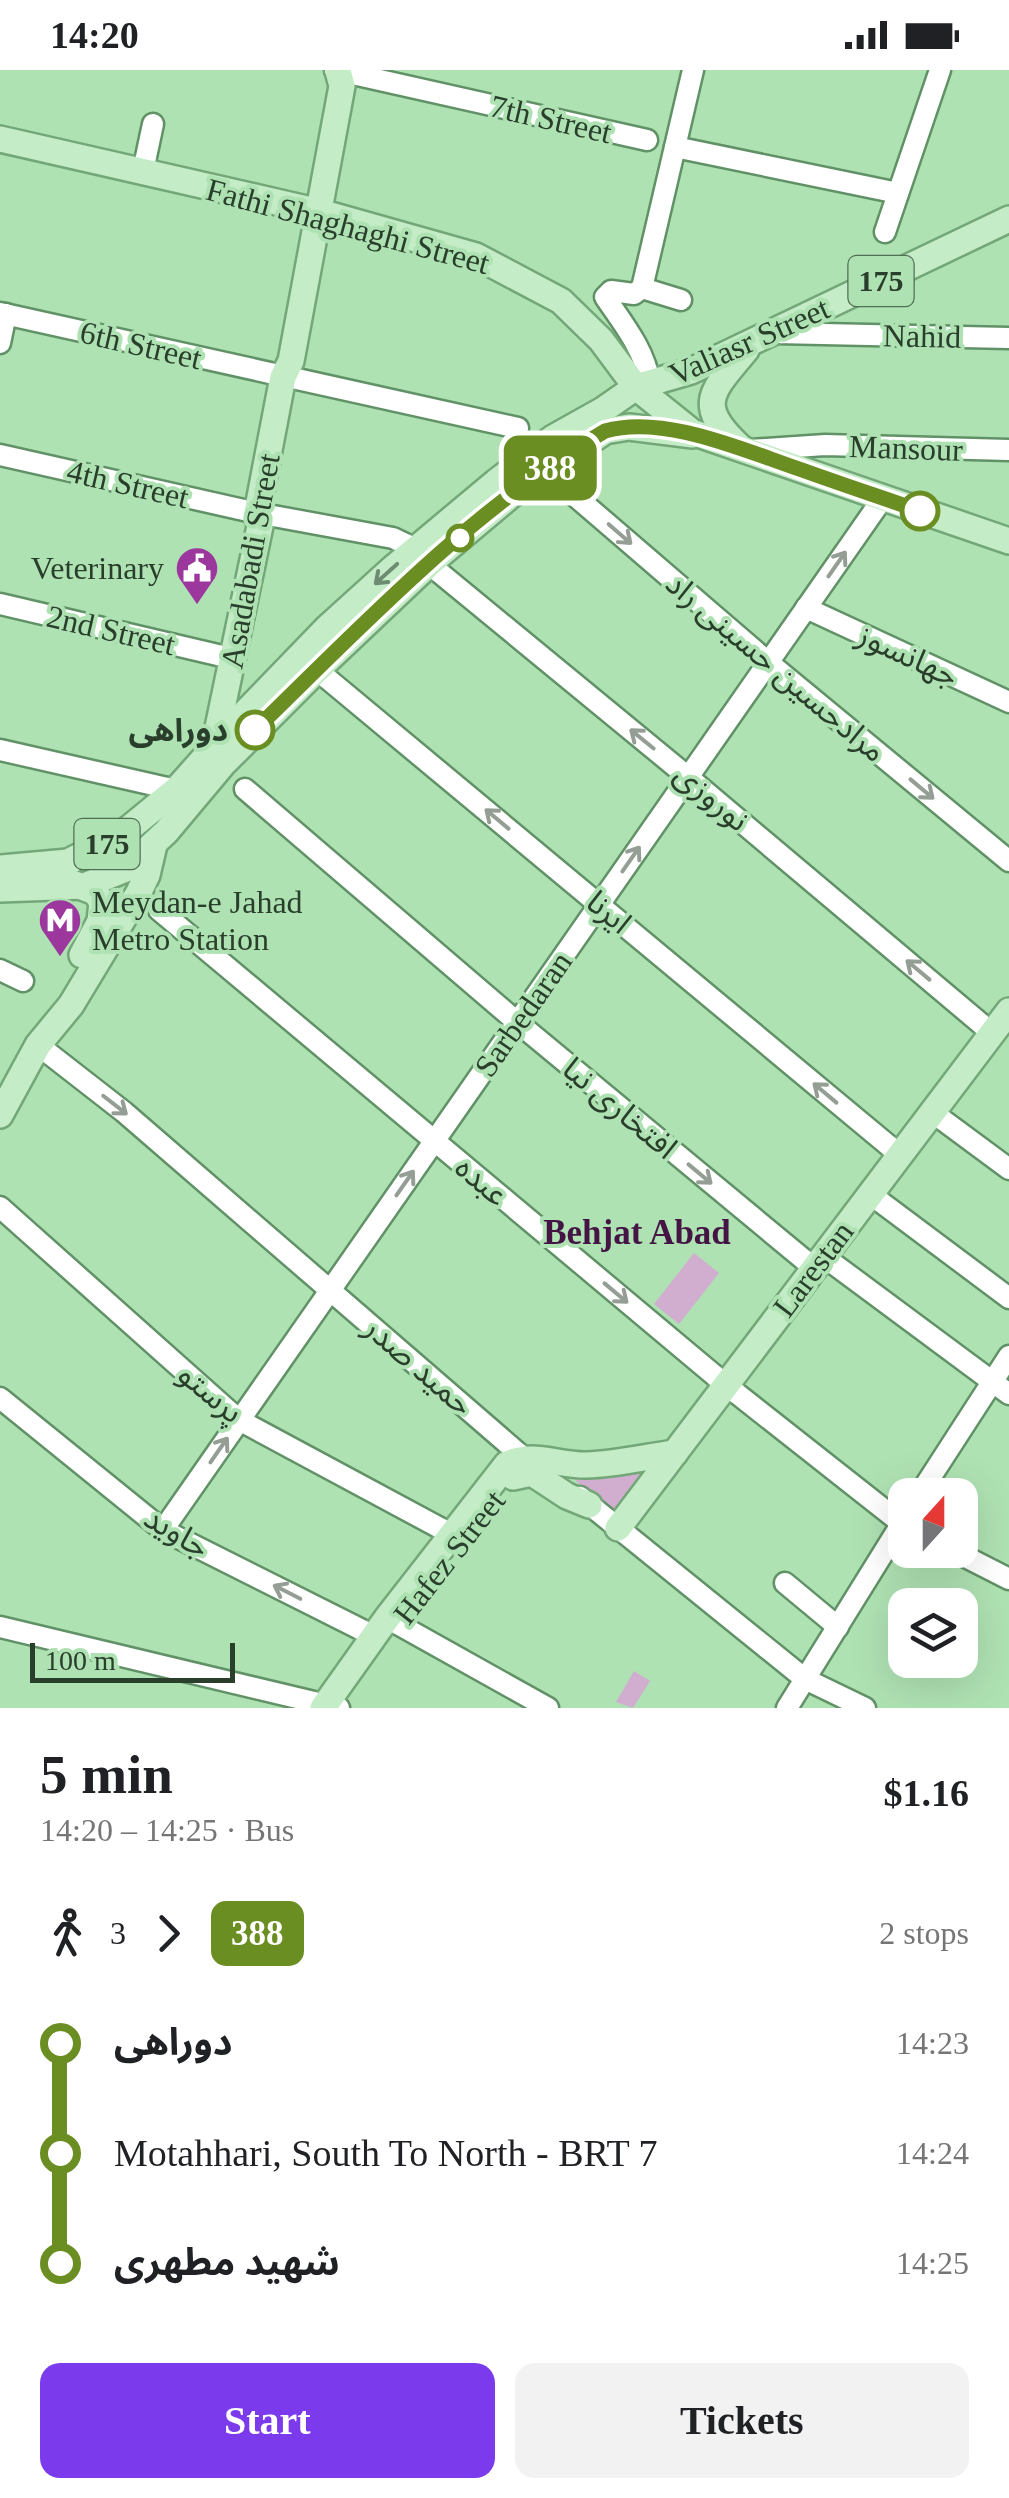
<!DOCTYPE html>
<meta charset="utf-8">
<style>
:root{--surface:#fff;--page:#f2f2f2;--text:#202124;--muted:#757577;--accent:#7c3aed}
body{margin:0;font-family:"Times New Roman","Noto Sans Arabic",serif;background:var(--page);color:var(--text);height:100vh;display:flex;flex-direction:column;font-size:38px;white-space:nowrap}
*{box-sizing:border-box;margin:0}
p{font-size:32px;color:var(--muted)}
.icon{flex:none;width:55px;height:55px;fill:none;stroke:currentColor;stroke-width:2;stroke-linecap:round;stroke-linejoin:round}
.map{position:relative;height:1638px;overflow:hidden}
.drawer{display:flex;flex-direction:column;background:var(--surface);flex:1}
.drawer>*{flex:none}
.badge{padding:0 20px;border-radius:15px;font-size:35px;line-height:65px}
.needle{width:65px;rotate:21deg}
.buttons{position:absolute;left:888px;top:1408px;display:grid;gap:20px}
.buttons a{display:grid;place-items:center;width:90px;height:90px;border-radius:20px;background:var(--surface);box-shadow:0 10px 40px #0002;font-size:50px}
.scale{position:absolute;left:30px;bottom:25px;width:205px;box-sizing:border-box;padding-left:10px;border:5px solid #293e2b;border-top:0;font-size:28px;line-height:35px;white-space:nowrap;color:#293e2b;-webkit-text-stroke:8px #afe2b3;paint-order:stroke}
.map>.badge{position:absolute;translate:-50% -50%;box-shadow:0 0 0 5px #fff}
.legs{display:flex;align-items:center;gap:15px;height:110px;padding:0 40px;font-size:32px}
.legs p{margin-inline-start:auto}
.summary{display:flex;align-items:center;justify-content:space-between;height:170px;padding:0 40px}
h1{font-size:55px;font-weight:700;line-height:75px}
.action{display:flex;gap:20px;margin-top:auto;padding:20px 40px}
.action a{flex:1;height:115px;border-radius:20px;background:var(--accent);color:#fff;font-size:40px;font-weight:700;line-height:115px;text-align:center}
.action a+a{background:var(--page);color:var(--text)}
ul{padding:0 40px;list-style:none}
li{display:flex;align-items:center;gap:35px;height:110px;font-size:38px}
li i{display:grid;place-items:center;width:15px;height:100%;margin:0 12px;background:currentColor}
li i::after{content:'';width:25px;height:25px;margin:-12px;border:8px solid;border-radius:50%;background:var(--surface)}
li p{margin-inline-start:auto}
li:first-child i{background:linear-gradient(#0000 50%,currentColor 0)}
li:last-child i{background:linear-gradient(currentColor 50%,#0000 0)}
.status{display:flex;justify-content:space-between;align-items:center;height:70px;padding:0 50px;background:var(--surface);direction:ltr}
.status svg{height:28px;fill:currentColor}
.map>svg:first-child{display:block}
.green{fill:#d1add0}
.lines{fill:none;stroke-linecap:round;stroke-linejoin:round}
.minor-casing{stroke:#619166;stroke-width:25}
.major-casing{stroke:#73a778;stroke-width:30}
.minor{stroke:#fff;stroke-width:20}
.major{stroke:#c3ecc7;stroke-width:25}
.oneway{stroke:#949e95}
.oneway2{stroke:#6e8c71}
.line-1-casing{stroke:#fff;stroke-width:22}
.line-1{stroke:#6b8e23;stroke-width:15}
.stop-1-dot{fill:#fff;stroke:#6b8e23;stroke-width:5}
.labels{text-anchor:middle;stroke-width:8;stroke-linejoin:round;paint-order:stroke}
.shield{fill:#afe2b3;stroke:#516f54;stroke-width:2.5}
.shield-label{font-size:30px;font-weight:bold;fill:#293e2b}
.street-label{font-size:32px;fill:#293e2b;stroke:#afe2b3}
.poi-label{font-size:32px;fill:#293e2b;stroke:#afe2b3;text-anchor:end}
.stop-label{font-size:32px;font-weight:bold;fill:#293e2b;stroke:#afe2b3;text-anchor:end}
.neighbourhood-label{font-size:35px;font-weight:bold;fill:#441445;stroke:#afe2b3}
</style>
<div class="status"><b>14:20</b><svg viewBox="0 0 49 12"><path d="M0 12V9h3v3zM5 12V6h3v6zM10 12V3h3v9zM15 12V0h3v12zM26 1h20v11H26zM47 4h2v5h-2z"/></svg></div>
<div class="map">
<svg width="1009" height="1638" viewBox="0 0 1009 1638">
<rect width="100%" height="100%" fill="#afe2b3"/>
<g class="green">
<path d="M694,1183L719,1203L679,1254L654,1234Z"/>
<path d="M658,1386L614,1445L563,1399Z"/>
<path d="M634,1601L650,1611L633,1638L616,1632Z"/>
</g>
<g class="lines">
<g class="minor-casing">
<g id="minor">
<path d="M335,0L647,70"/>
<path d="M675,77L898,123"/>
<path d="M143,101L153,54"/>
<path d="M885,162L940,0"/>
<path d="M642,218L693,0"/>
<path d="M642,218L634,224L611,221L605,227C624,255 644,279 650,313"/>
<path d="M642,218L681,230"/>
<path d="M0,243L518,358"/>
<path d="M776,263L1009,268"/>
<path d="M0,273L6,244"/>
<path d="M751,380L825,375L1009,380"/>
<path d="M0,385L257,443L393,468L416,479"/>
<path d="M546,401L768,592L1009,791"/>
<path d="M429,494L688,707L992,963"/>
<path d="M0,534L222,586"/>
<path d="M806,538L1009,632"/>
<path d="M317,600L900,1085"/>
<path d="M0,680L176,720"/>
<path d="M245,719L517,952L814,1198"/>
<path d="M159,840L726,1315L905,1456"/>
<path d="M0,900L23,911"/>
<path d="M38,975L124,1042L524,1388L534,1391"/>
<path d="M932,1042L1009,1099"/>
<path d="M870,1124L1009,1228"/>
<path d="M0,1137L239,1350L453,1465"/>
<path d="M823,1186L1009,1324"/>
<path d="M0,1328L163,1460L374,1566"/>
<path d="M919,1425L1009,1286"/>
<path d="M580,1427L805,1609L865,1638"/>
<path d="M163,1460L883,428"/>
<path d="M952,1480L1009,1509"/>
<path d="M785,1513L838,1557"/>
<path d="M387,1548L548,1638"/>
<path d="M0,1557L339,1638"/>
<path d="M787,1638L905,1448"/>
</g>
</g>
<g class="major-casing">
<g id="major">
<path d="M0,69L320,142L476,186L561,231L601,270L636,317L692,362L1009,471"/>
<path d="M741,378C694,335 711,322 746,280"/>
<path d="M215,672L260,456L257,443L283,307L291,291L342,16L338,1"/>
<path d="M0,798L68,792L121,765L176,720L240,648L328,557L392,499L496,412L553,368L603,340L636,317L691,301L1009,149"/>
<path d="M72,813L95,822L102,832L100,851L82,885"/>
<path d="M0,819L84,816L126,799L166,762L223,694L317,600L429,494L517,420L605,361L629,357L693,365"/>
<path d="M0,1045L38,975L71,935L138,824L147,805L154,775"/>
<path d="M513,1407L532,1403L567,1426L589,1435"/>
<path d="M618,1458L1009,941"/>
<path d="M323,1638L387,1548L507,1394C533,1382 560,1396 587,1395C616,1394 645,1387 675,1383"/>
</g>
</g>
<use href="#minor" class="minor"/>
<use href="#major" class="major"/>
</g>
<defs><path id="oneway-shaft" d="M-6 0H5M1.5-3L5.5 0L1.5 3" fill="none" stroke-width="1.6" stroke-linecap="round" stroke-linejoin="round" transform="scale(2.5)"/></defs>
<g class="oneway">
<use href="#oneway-shaft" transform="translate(620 464) rotate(41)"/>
<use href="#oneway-shaft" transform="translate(837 494) rotate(-55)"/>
<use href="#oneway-shaft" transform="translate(642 669) rotate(-141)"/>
<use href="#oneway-shaft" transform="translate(922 719) rotate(40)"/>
<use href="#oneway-shaft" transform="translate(497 749) rotate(-140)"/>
<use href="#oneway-shaft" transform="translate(631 789) rotate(-55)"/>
<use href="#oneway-shaft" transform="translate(918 900) rotate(-140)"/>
<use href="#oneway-shaft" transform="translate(825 1023) rotate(-140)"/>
<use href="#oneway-shaft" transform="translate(115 1035) rotate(38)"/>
<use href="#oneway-shaft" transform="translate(700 1104) rotate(40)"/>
<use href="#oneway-shaft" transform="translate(405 1113) rotate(-55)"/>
<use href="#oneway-shaft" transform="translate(616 1223) rotate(40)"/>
<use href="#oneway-shaft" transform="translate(219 1380) rotate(-55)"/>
<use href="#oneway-shaft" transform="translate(287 1522) rotate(-153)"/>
</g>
<use class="oneway2" href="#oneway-shaft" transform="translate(386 504) rotate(138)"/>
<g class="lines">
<g class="line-1-casing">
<path id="line-1" d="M255,660C364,554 473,438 605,361C665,344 745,381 802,400C841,414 880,427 920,441"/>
</g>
<use href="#line-1" class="line-1"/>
</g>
<defs>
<g id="civic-pin" transform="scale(2.25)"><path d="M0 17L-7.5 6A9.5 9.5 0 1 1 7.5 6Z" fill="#9b379d" stroke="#afe2b3"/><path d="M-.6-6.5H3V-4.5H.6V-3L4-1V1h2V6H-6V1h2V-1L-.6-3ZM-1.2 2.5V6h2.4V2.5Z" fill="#fff"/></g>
<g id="metro-pin" transform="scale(2.25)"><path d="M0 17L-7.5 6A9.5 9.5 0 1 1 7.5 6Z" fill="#9b379d" stroke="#afe2b3"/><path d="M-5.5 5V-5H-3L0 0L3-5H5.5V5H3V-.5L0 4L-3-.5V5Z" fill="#fff"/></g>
</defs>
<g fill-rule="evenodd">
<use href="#civic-pin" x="197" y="498"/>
<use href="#metro-pin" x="60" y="850"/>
</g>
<g class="stop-1-dot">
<circle cx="920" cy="441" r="18"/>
<circle cx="460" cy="468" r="12"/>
<circle cx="255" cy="660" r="18"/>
</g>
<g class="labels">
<g class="shield">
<rect x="848.5" y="186" width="65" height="50" rx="8"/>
<rect x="74.5" y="749" width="65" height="50" rx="8"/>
</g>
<g class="shield-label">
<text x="881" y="221">175</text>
<text x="107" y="784">175</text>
</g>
<g class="street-label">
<text transform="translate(551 49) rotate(13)" y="11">7th Street</text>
<text transform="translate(348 156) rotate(15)" y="11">Fathi Shaghaghi Street</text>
<text transform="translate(922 266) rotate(1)" y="11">Nahid</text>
<text transform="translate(749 271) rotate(-24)" y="11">Valiasr Street</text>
<text transform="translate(141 275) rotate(13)" y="11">6th Street</text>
<text transform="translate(906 378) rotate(2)" y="11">Mansour</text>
<text transform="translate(128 414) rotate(13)" y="11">4th Street</text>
<text transform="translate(250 491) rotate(-80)" y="11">Asadabadi Street</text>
<text transform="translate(111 560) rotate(13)" y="11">2nd Street</text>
<text transform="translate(908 585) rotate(25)" y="11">جهانسوز</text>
<text transform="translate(776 597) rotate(40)" y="11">مرادحسین حسینی راد</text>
<text transform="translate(712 727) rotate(40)" y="11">نوروزی</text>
<text transform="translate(609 842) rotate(40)" y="11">ايرنا</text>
<text transform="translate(523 944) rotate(-55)" y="11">Sarbedaran</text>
<text transform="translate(620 1038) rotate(40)" y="11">افتخاری نیا</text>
<text transform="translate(482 1111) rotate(40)" y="11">عبده</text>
<text transform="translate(813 1199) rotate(-53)" y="11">Larestan</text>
<text transform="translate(419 1296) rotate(41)" y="11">حمید صدر</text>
<text transform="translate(211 1323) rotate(40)" y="11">پرستو</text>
<text transform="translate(177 1462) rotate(31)" y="11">جاوید</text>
<text transform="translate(449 1487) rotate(-52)" y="11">Hafez Street</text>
</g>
<g class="poi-label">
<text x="164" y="509">Veterinary</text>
<text x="92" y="843" text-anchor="start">Meydan-e Jahad<tspan x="92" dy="37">Metro Station</tspan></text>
</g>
<g class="stop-label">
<text x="228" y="671">دوراهی</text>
</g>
<g class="neighbourhood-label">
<text x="637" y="1174">Behjat Abad</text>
</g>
</g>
</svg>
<div class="buttons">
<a><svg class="needle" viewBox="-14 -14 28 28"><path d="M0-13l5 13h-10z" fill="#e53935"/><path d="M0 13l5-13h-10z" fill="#757577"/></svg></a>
<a><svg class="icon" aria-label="layers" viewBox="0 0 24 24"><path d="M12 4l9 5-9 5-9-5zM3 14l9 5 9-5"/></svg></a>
</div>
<div class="scale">100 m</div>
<b class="badge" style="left:550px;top:398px;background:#6b8e23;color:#fff">388</b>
</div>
<section class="drawer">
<div class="summary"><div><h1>5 min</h1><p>14:20 – 14:25 · Bus</p></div><b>$1.16</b></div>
<div class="legs"><svg class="icon" aria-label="walk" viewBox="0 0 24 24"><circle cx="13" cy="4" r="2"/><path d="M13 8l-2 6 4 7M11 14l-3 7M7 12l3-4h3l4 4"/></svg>3<svg class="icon" aria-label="forward" viewBox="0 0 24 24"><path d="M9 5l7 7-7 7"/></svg><b class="badge" style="background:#6b8e23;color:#fff">388</b><p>2 stops</p></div>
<ul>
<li><i style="color:#6b8e23"></i><b>دوراهی</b><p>14:23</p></li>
<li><i style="color:#6b8e23"></i><span>Motahhari, South To North - BRT 7</span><p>14:24</p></li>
<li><i style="color:#6b8e23"></i><b>شهید مطهری</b><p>14:25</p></li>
</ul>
<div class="action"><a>Start</a><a>Tickets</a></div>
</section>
